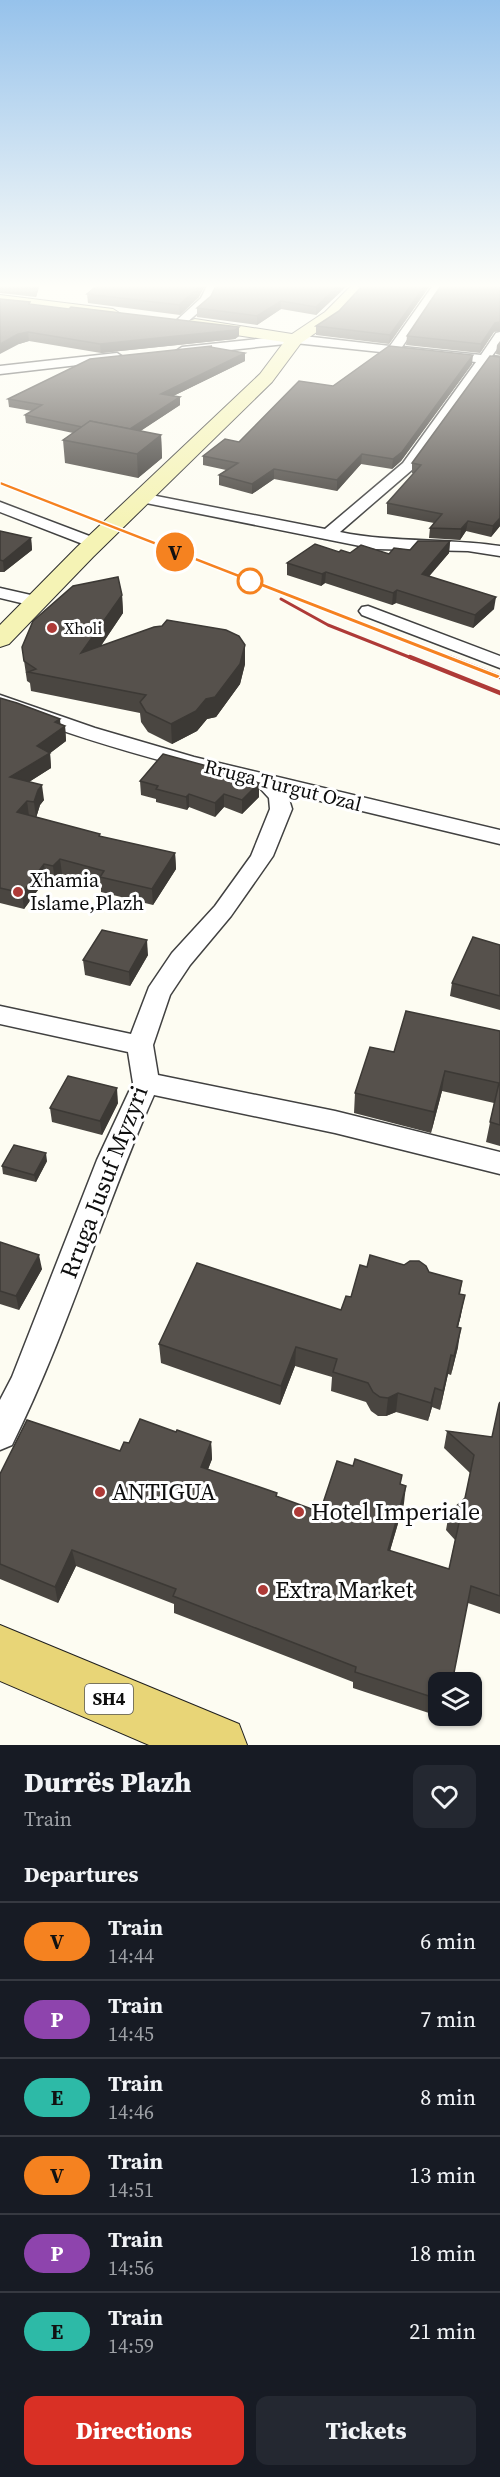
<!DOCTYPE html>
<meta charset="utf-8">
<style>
:root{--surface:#171b24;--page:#242831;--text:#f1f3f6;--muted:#9ea1a6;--line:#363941;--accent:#d93025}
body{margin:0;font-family:"Source Serif 4",serif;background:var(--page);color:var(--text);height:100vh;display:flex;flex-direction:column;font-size:22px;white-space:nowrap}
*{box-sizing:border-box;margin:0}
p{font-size:20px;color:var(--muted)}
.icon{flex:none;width:33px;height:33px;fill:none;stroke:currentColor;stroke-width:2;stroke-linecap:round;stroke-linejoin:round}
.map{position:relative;height:1745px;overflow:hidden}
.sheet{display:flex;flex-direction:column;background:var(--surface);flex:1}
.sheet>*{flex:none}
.badge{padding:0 12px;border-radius:20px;font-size:21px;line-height:39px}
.fabs{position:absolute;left:428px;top:1672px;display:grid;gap:12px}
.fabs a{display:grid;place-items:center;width:54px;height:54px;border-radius:12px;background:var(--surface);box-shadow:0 2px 4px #0004;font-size:30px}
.map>.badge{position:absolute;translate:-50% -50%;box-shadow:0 0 0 3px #fff}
h2{padding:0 24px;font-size:22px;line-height:54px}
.round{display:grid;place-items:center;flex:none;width:63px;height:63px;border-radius:12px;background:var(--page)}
.overview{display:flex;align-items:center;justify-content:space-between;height:102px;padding:0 24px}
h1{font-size:28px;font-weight:800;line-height:45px}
.action{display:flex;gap:12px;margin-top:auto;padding:12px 24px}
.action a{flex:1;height:69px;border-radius:12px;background:var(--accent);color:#fff;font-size:24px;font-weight:800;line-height:69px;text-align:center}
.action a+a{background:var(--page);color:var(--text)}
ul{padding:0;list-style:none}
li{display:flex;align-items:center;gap:18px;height:78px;padding:0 24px;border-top:2px solid var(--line)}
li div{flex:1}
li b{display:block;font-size:22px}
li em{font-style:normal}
li .badge{min-width:66px;font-weight:700;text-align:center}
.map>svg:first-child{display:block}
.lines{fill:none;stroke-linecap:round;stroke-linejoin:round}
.street-casing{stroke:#414141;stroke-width:3}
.secondary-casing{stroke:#303030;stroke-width:2}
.primary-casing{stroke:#1f1f1f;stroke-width:2}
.street{fill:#fff;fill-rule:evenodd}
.secondary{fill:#f5f3b5;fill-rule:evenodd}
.primary{fill:#e8d577;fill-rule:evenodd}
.rail-far1{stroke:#ae3a37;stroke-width:3}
.rail{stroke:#ae3a37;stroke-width:4.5}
.wall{fill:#4a4641}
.shaded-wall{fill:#3c3935}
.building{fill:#56514c;stroke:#3c3935;stroke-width:1.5}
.line{fill:#f58220;stroke:#fff;stroke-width:1.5}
.stop-dot{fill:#fff;stroke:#f58220;stroke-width:3}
.poi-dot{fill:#ae3a37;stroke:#fff;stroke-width:2}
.labels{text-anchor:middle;stroke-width:6;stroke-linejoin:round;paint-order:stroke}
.far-poi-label{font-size:16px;fill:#0e0e0e;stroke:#fff;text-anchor:start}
.shield{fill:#fff;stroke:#565656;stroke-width:1.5}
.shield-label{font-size:18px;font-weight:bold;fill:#0e0e0e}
.street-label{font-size:20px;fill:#0e0e0e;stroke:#fff}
.poi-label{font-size:20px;fill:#0e0e0e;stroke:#fff;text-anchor:start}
.near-street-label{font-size:24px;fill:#0e0e0e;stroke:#fff}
.near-poi-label{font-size:24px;fill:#0e0e0e;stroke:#fff;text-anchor:start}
</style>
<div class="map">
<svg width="500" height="1745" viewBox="0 0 500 1745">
<rect width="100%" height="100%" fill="#fdfcf2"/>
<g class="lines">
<g class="street-casing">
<g id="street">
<path d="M208,284H219L209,303L185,324H177V320L201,298Z"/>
<path d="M434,284H445L402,347L481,355L496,333L500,332V345L492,356L500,357V365L488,363L413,469L340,532C393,543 447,538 500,546V556L468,551L375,549L136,501L133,498L136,495L141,493L325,529L403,463L476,362L295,343L182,355L176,351L182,347L295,335L390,346Z"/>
<path d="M117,353L123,357L121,360L0,374V366Z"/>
<path d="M0,502L100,540L102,543L100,546H88L0,512Z"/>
<path d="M0,588L44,598L47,602L44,606L38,607L0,598Z"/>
<path d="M368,606L500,656V668L362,615L359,611L362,607Z"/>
<path d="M0,695L95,728L194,757L500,830V844L287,793L292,809L273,856L231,916L190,965L170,995L153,1045L158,1075L335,1111L500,1152V1174L335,1133L154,1095C103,1210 68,1332 12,1445L0,1450V1400L12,1377L97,1160L133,1083L128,1052L0,1024V1006L131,1034L149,987L172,953L215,906L251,856L270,809L269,798L258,786C171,764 83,741 0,708Z"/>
</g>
</g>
<g class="secondary-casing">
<g id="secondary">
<path d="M353,284H369L337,318L301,343L272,382L93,557L9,644L0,647V625L77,547L260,374L284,342L195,329L189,327L187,324L189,321L195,319L292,334L325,312Z"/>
<path d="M0,295L113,309L121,314L113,319L0,305Z"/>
</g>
</g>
<g class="primary-casing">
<path id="primary" d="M0,1625L239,1724L247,1745H149L0,1681Z"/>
</g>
<use href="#street" class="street"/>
<use href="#secondary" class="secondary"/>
<use href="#primary" class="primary"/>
<g class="rail-far1">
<path d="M0,483L453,659"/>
<path d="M281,599L328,625L414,659"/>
</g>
<g class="rail">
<path d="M410,657L500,693"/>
<path d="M449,657L500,677"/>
</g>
</g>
<g class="wall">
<path d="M0,284H40L36,297L0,293Z"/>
<path d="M349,284L316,315L281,309L257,325L197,317V308Z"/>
<path d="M431,284L389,344L316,335V326L339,311Z"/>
<path d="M87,294L199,297L180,315L88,303Z"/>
<path d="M30,302V305L239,336L235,339L101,353L29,341L19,344Z"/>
<path d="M494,332L480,353L406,345L407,336Z"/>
<path d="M500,341V355L496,354L497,345Z"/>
<path d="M212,346V348L245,361L173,396L180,405L140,431L161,435L162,458L138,478L65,463L63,440L73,433L26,423L25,415L32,411L9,407L8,399Z"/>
<path d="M500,357V526L491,537L466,531L460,540L429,538L430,528L434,523L387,514V503L414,474L412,473V463Z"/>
<path d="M472,364L401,461L392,469L361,464L337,491L274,479L252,494L219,485V475L226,470L203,465V456L239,442L333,386Z"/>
<path d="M0,531L31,538L32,550L4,572H0Z"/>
<path d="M450,541L449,553L429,576L494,609L473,628L396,603L392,605L325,583L321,586L287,575V563L339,552L389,554Z"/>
<path d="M122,595L123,613L101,646L245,664L240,684L216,717L207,719L197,731L172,744L148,732L141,722L140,713L31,691L30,683L27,681L22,647Z"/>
<path d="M0,698L60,719V724L65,726L66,741L50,753L51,768L29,782L44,800L40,805L36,818L100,834V837L175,853L176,869L153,905L101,892V885L62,874L55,882L46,879L24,909L0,903Z"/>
<path d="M140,781L259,797L242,814L224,807L215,817L189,807L187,810L156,802V799L141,795Z"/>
<path d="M500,945V1010L450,996L452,983Z"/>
<path d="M148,955L130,986L85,975L83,960Z"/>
<path d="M500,1031V1146L486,1142L494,1103L442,1091L431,1133L354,1113L355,1093L394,1052Z"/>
<path d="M118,1103L102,1135L52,1122L50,1108Z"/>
<path d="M47,1161L36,1182L3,1174L2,1166Z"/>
<path d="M0,1242L42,1269L19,1310L0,1304Z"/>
<path d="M367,1267L429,1272L462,1281L460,1294L461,1315L458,1327V1347L451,1375L448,1374L440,1410L432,1407L428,1421L396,1412L386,1416H378L371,1411L366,1402L331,1391L332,1377L295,1366L280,1405L161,1363L159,1344L341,1310L351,1297Z"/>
<path d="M500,1402V1614L468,1603L438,1683V1716L353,1688V1682L174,1613V1604L76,1566L58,1603L0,1579V1474L120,1451L129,1443L176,1432L211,1442L212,1459L208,1469L277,1497L320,1512L353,1466L402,1475L400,1484L404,1503L390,1551L449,1569L455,1540L446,1530L449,1513L465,1498L470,1473L444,1448L447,1431L492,1437Z"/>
</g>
<g class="shaded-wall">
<path d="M36,284H40L36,297L35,288Z"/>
<path d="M200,284H206L199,297L180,315L179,305Z"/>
<path d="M340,284H349L316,315V307Z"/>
<path d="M426,284H431L389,344L390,335Z"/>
<path d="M281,301V309L257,325V316Z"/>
<path d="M500,322V331L494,332L480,353L481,344L495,323Z"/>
<path d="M239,327V336L235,339L101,353L100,344Z"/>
<path d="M28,332L29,341L19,344L0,354V344L18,334Z"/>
<path d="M245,353V361L161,402V394Z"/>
<path d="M473,355L472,364L401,461L392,469L393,459Z"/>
<path d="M180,397V405L121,444V435Z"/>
<path d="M161,435L162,458L138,478L137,454Z"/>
<path d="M362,454L361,464L337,491V480Z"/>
<path d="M274,469V479L252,494V484Z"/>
<path d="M500,518V526L491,537L493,526Z"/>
<path d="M468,521L466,531L460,540L461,529Z"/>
<path d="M31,538L32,550L4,572L3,561Z"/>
<path d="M450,541L449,553L421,586L422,574Z"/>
<path d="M326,572L325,583L321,586L322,574Z"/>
<path d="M397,590L396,603L392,605L393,593Z"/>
<path d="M122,595L123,613L83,672L81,653Z"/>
<path d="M496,597L494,609L473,628L475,615Z"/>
<path d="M245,645V664L240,684L216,717L207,719L197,731L172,744L171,724Z"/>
<path d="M60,719L61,729L65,726L66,741L49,754L50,753L51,768L13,792L10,777L55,722Z"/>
<path d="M259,783V797L242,814V800Z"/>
<path d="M42,785L44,800L40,805L36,818L34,802L38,790Z"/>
<path d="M189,794V807L187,810L186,797Z"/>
<path d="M224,794V807L215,817V803Z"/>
<path d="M27,801L29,816L17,812Z"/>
<path d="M175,853L176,869L153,905L152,889Z"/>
<path d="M60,859L62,874L55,882L53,866Z"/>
<path d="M44,864L46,879L24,909L22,893Z"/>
<path d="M147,940L148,955L130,986L129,972Z"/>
<path d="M445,1071L442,1091L431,1133L434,1112Z"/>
<path d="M117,1088L118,1103L102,1135L100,1121Z"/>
<path d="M46,1153L47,1161L36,1182L34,1175Z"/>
<path d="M39,1255L42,1269L19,1310L16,1296Z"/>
<path d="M465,1295L461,1315L453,1346L457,1327Z"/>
<path d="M461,1328L458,1347L451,1375L454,1356Z"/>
<path d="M296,1347L295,1366L280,1405L281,1386Z"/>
<path d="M451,1355L448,1374L440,1410L443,1391Z"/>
<path d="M435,1388L432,1407L428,1421L431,1403Z"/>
<path d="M398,1393L396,1412L386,1416L388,1398Z"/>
<path d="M211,1442L212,1459L202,1485L201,1467Z"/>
<path d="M406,1486L404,1503L385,1567L388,1550Z"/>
<path d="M72,1550L76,1566L58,1603L55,1587Z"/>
</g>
<g class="building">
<path d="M0,284H36L35,288Z"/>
<path d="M99,284H200L199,287L179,305L87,294Z"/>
<path d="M217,284H340L316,307L281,301L257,316L197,308L211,296Z"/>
<path d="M364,284H426L390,335L316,326L339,311Z"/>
<path d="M442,284H500V322L495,323L481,344L407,336Z"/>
<path d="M0,299L30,302L29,304L69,309L71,307L239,327L235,330L100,344L28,332L18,334L0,344Z"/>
<path d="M212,346L210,347L245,353L161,394L180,397L130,429L90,421L82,427L25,415L42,405L8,399L90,359Z"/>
<path d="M389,346L473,355L402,452L393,459L362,454L337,480L274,469L252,484L219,475L238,463L203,456L225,439L239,442L299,381L333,386Z"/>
<path d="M490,356L500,357V518L493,526L468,521L461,529L430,528L442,514L387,503L421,465L412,463Z"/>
<path d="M90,421L161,435L137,454L63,440Z"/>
<path d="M0,531L31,538L3,561L0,560Z"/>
<path d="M418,541H450L422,574L496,597L475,615L397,590L393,593L326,572L322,574L287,563L315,544L339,552L341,550L350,553L361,545L389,554L394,548L410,550Z"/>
<path d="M118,577L122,595L81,653L154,627L162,626L167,620L226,630L239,636L245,645L240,664L215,697L206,699L196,711L171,724L146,712L140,702L146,695L28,672L36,669L24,661L22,647L33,621L73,586Z"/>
<path d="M0,698L17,703L60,719L55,722L65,726L37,746L50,753L10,777L42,785L38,790L34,802L27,801L17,812L100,834L99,836L175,853L152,889L100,877L104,871L60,859L53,866L44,864L22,893L0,888Z"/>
<path d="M163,754L207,766L259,783L242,800L224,794L215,803L189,794L186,797L156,789L158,786L140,781Z"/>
<path d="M102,930L147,940L129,972L83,960Z"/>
<path d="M473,937L500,945V996L452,983Z"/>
<path d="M406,1011L500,1031V1125L490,1122L499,1083L445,1071L434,1112L355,1093L370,1047L394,1052Z"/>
<path d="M68,1076L117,1088L100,1121L50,1108Z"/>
<path d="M14,1145L46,1153L34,1175L2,1166Z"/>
<path d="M0,1242L39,1255L16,1296L0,1291Z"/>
<path d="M370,1255L404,1265L410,1261H419L426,1266L429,1272L462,1281L459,1294L465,1295L457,1327L461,1328L454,1356L451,1355L443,1391L435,1388L431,1403L398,1393L388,1398L380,1397L373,1392L368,1383L333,1372L337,1359L296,1347L281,1386L159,1344L197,1263L341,1310L346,1296L351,1297L360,1265L367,1267Z"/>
<path d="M500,1402V1596L471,1586L452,1683H438V1699L355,1672L356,1667L173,1596L176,1589L72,1550L55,1587L0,1564V1474L27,1420L120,1451L124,1442L129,1443L140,1419L176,1432L177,1430L211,1442L201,1467L277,1493L276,1496L320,1512L337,1461L353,1466L355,1459L402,1475L400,1484L406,1486L388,1550L449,1569L459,1523L449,1513L465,1498L474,1455L447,1431L492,1437L499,1404Z"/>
</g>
<linearGradient id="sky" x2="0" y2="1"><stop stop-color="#96c2eb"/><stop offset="0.54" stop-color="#fefef9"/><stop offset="1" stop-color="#fefef9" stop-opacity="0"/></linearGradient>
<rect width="500" height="529" fill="url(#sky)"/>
<path class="line" d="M0,481L500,675V677L497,679L0,485Z"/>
<circle class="stop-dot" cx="250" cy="581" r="12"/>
<g class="poi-dot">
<circle cx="52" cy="628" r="6"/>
<circle cx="18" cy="892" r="6"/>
<circle cx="100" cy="1492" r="6"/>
<circle cx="299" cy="1512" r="6"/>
<circle cx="263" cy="1590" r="6"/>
</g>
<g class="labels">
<g class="far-poi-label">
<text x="64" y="634">Xholi</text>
</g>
<rect class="shield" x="85" y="1684" width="48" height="30" rx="4.5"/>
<g class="shield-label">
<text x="109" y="1705">SH4</text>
</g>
<g class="street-label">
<text transform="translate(283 785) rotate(14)" y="7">Rruga Turgut Ozal</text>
</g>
<g class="poi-label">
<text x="30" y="887">Xhamia<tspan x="30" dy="23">Islame,Plazh</tspan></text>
</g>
<g class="near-street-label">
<text transform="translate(104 1182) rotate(-69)" y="8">Rruga Jusuf Myzyri</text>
</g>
<g class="near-poi-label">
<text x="112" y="1500">ANTIGUA</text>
<text x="311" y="1520">Hotel Imperiale</text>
<text x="275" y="1598">Extra Market</text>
</g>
</g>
</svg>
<div class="fabs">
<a><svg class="icon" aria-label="layers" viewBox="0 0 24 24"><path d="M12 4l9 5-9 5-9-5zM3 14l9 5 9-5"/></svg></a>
</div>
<b class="badge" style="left:175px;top:552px;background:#f58220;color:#111">V</b>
</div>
<section class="sheet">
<div class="overview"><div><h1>Durrës Plazh</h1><p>Train</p></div><a class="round"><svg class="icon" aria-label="heart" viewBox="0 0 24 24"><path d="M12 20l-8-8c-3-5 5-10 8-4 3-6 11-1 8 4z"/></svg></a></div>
<h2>Departures</h2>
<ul>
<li><span class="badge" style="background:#f58220;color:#111">V</span><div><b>Train</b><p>14:44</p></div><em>6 min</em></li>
<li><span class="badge" style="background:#8e44ad;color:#fff">P</span><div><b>Train</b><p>14:45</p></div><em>7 min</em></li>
<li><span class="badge" style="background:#2dbaa7;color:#111">E</span><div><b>Train</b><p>14:46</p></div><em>8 min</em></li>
<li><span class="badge" style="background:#f58220;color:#111">V</span><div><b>Train</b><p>14:51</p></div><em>13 min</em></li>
<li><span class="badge" style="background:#8e44ad;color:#fff">P</span><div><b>Train</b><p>14:56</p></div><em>18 min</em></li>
<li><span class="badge" style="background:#2dbaa7;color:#111">E</span><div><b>Train</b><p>14:59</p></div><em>21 min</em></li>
</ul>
<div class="action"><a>Directions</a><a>Tickets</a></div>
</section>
